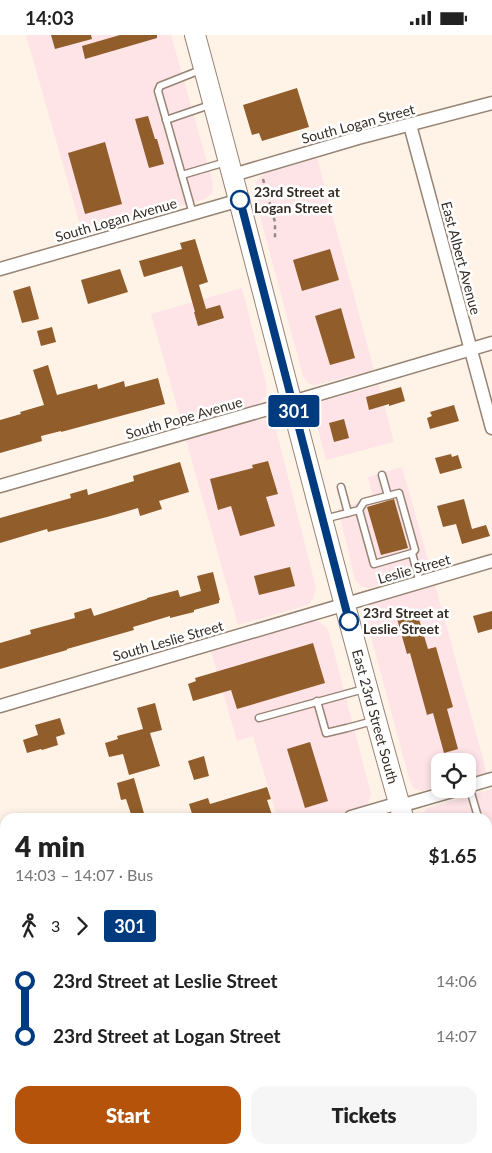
<!DOCTYPE html>
<meta charset="utf-8">
<style>
:root{--surface:#fff;--page:#f6f6f6;--text:#222;--muted:#767676;--accent:#b45309}
body{margin:0;font-family:Lato,sans-serif;background:var(--page);color:var(--text);height:100vh;display:flex;flex-direction:column;font-size:19px;white-space:nowrap}
*{box-sizing:border-box;margin:0}
p{font-size:16px;color:var(--muted)}
.icon{flex:none;width:28px;height:28px;fill:none;stroke:currentColor;stroke-width:2;stroke-linecap:round;stroke-linejoin:round}
.map{position:relative;flex:1;overflow:hidden}
.sheet{position:absolute;left:0px;top:778px;width:492px;height:341px;display:flex;flex-direction:column;background:var(--surface);border-radius:15px 15px 0 0;box-shadow:0 2px 8px #0003}
.sheet>*{flex:none}
.badge{padding:0 10px;border-radius:4px;font-size:18px;line-height:32px}
.controls{position:absolute;left:431px;top:718px;display:grid;gap:10px}
.controls a{display:grid;place-items:center;width:45px;height:45px;border-radius:10px;background:var(--surface);box-shadow:0 2px 8px #0003;font-size:25px}
.map>.badge{position:absolute;translate:-50% -50%;box-shadow:0 0 0 2px #fff}
.legs{display:flex;align-items:center;gap:8px;height:55px;padding:0 15px;font-size:16px}
.legs p{margin-inline-start:auto}
.overview{display:flex;align-items:center;justify-content:space-between;height:85px;padding:0 15px}
h1{font-size:28px;font-weight:800;line-height:38px}
.primary-button{display:flex;gap:10px;margin-top:auto;padding:10px 15px}
.primary-button a{flex:1;height:58px;border-radius:15px;background:var(--accent);color:#fff;font-size:20px;font-weight:800;line-height:58px;text-align:center}
.primary-button a+a{background:var(--page);color:var(--text)}
ul{padding:0 15px;list-style:none}
li{display:flex;align-items:center;gap:18px;height:55px;font-size:19px}
li i{display:grid;place-items:center;width:8px;height:100%;margin:0 6px;background:currentColor}
li i::after{content:'';width:12px;height:12px;margin:-6px;border:4px solid;border-radius:50%;background:var(--surface)}
li p{margin-inline-start:auto}
li:first-child i{background:linear-gradient(#0000 50%,currentColor 0)}
li:last-child i{background:linear-gradient(currentColor 50%,#0000 0)}
.status{display:flex;justify-content:space-between;align-items:center;height:35px;padding:0 25px;background:var(--surface);direction:ltr}
.status svg{height:14px;fill:currentColor}
.map>svg:first-child{display:block}
.commercial{fill:#fee3e7}
.building{fill:#905d2b}
.lines{fill:none;stroke-linecap:round;stroke-linejoin:round}
.lane-casing{stroke:#978474;stroke-width:9}
.street-casing{stroke:#978474;stroke-width:15}
.primary-casing{stroke:#978474;stroke-width:22}
.path{stroke:#938980;stroke-width:2.5;stroke-dasharray:4 4;stroke-linecap:butt}
.lane{stroke:#fff;stroke-width:6}
.street{stroke:#fff;stroke-width:12}
.primary{stroke:#fff;stroke-width:20}
.line-1-casing{stroke:#fff;stroke-width:11}
.line-1{stroke:#003b80;stroke-width:8}
.stop-1-dot{fill:#fff;stroke:#003b80;stroke-width:2.5}
.labels{text-anchor:middle;stroke-width:5;stroke-linejoin:round;paint-order:stroke}
.street-label{font-size:14px;fill:#342c25;stroke:#fff}
.stop-label{font-size:14px;font-weight:bold;fill:#342c25;stroke:#fff;text-anchor:start}
</style>
<div class="status"><b>14:03</b><svg viewBox="0 0 49 12"><path d="M0 12V9h3v3zM5 12V6h3v6zM10 12V3h3v9zM15 12V0h3v12zM26 1h20v11H26zM47 4h2v5h-2z"/></svg></div>
<div class="map">
<svg width="492" height="1118" viewBox="0 0 492 1118">
<rect width="100%" height="100%" fill="#fff3e8"/>
<g class="commercial">
<path d="M26,0H171L213,148L212,158L205,164L83,200Z"/>
<path d="M317,123L374,335L316,350L309,349L303,341L254,159L257,145L267,137Z"/>
<path d="M242,253L266,348V360L257,371L183,393L151,279Z"/>
<path d="M379,350L394,407L326,425L313,375L317,368Z"/>
<path d="M253,385H266L275,390L316,553L313,563L308,570L238,590L186,405Z"/>
<path d="M402,432L431,535L369,553L362,552L355,545L338,474L373,463L368,442Z"/>
<path d="M435,550L487,738L468,743V726H440V751L422,756L413,753L409,743L365,580L370,570L384,564Z"/>
<path d="M311,585L320,587L328,594L371,759L368,768L360,774L333,782H277L253,701L237,706L210,613Z"/>
<path d="M492,754V953L488,955V782H423L422,781L427,773Z"/>
</g>
<g class="building">
<path d="M51,0H91L92,4L55,14Z"/>
<path d="M120,0H157V3L85,24L82,11Z"/>
<path d="M297,53L309,92L262,106L259,98L252,100L243,70Z"/>
<path d="M148,81L155,104H157L164,129L149,133L135,84Z"/>
<path d="M105,107L122,169L85,179L68,118Z"/>
<path d="M195,204L208,247L199,250L206,274L220,270L224,283L198,291L194,277H195L182,231L144,242L139,226L182,214L180,208Z"/>
<path d="M330,214L339,245L302,256L293,225Z"/>
<path d="M120,234L128,257L88,269L81,245Z"/>
<path d="M30,251L39,284L22,288L13,256Z"/>
<path d="M341,273L355,323L330,330L315,281Z"/>
<path d="M52,292L56,307L41,311L37,296Z"/>
<path d="M48,330L57,360L97,349L98,354L124,346L125,352L158,343L165,369L61,397V396L41,401L42,406L0,418V385L21,379L20,377L44,370L33,335Z"/>
<path d="M401,352L405,366L389,371V369L369,375L366,362Z"/>
<path d="M454,370L459,386L430,394L427,383L432,381L430,377Z"/>
<path d="M344,384L349,403L334,407L329,388Z"/>
<path d="M451,419L452,422L458,420L462,433L440,439L435,423Z"/>
<path d="M268,426L278,459L266,462L275,491L240,501L231,471L218,475L210,444L253,433L252,430Z"/>
<path d="M180,427L189,457L159,466L162,474L140,481L138,473L107,482L48,497L47,494L0,508V483L71,463L70,459L87,454L88,460L134,446L133,441Z"/>
<path d="M394,464L408,513L381,520L367,472Z"/>
<path d="M464,464L472,494L486,490L490,501L462,509L456,489L443,492L437,471Z"/>
<path d="M290,532L295,551L259,560L254,541Z"/>
<path d="M213,537L220,565H219V568L194,575V577L170,583V581L133,592L134,595L67,614V615L0,634V608L31,599L30,595L75,583L74,578L91,573L94,581L147,564V563L178,555L180,562L201,556L197,541Z"/>
<path d="M416,574L428,614L436,612L453,672L447,674L458,714L444,718L433,678L427,680L410,618L407,619L396,580Z"/>
<path d="M492,576V594L478,598L473,581Z"/>
<path d="M313,608L325,648L237,674L231,655L193,666L188,649L196,646L195,643Z"/>
<path d="M155,668L162,695L150,698L160,731L129,740L123,719L109,722L105,708L118,704L117,701L143,694L137,673Z"/>
<path d="M60,683L65,699L56,702L58,710L42,715L41,714L27,718L23,705L38,700L35,690Z"/>
<path d="M310,707L328,766L305,773L287,714Z"/>
<path d="M204,721L209,741L194,745L188,726Z"/>
<path d="M134,743L145,782H132L126,764L121,765L117,748Z"/>
<path d="M267,752L271,764L267,765L272,780L265,782H193L189,769L208,763L210,769Z"/>
</g>
<g class="lines">
<g class="lane-casing">
<g id="lane">
<path d="M166,85L210,70"/>
<path d="M182,140L226,127"/>
<path d="M193,179L158,56L160,51L203,34"/>
<path d="M382,440L388,461"/>
<path d="M341,452L348,478"/>
<path d="M359,475L364,467L399,458L415,515L412,518"/>
<path d="M324,484L359,475L374,529L412,518L420,548"/>
<path d="M317,666L326,698L347,693L373,686"/>
<path d="M259,683L364,654"/>
<path d="M469,751L478,782"/>
<path d="M360,1114V1118"/>
</g>
</g>
<g class="street-casing">
<g id="street">
<path d="M410,90L492,393"/>
<path d="M233,140L358,103L492,68"/>
<path d="M0,234L240,165"/>
<path d="M0,451L292,367L492,308"/>
<path d="M0,671L492,526"/>
<path d="M468,751L492,744"/>
<path d="M400,771L459,754"/>
<path d="M351,782L399,768"/>
<path d="M0,888L5,887"/>
<path d="M488,963L492,962"/>
<path d="M0,1107L5,1106"/>
</g>
</g>
<g class="primary-casing">
<g id="primary">
<path id="s1" d="M195,0C266,261 329,523 403,782"/>
<path d="M488,1076L492,1091"/>
</g>
</g>
<path class="path" d="M263,144L275,187V203"/>
<use href="#lane" class="lane"/>
<use href="#street" class="street"/>
<use href="#primary" class="primary"/>
</g>
<g class="lines">
<g class="line-1-casing">
<path id="line-1" d="M240,165L349,586"/>
</g>
<use href="#line-1" class="line-1"/>
</g>
<g class="stop-1-dot">
<circle cx="240" cy="165" r="9"/>
<circle cx="349" cy="586" r="9"/>
</g>
<g class="labels">
<g class="street-label">
<text transform="translate(358 89) rotate(-15)" y="5">South Logan Street</text>
<text transform="translate(116 185) rotate(-16)" y="5">South Logan Avenue</text>
<text transform="translate(461 223) rotate(75)" y="5">East Albert Avenue</text>
<text transform="translate(184 383) rotate(-16)" y="5">South Pope Avenue</text>
<text transform="translate(414 534) rotate(-16)" y="5">Leslie Street</text>
<text transform="translate(168 606) rotate(-16)" y="5">South Leslie Street</text>
<text dy="5" stroke="none"><textPath href="#s1" startOffset="705">East 23rd Street South</textPath></text>
</g>
<g class="stop-label">
<text x="254" y="162">23rd Street at<tspan x="254" dy="16">Logan Street</tspan></text>
<text x="363" y="583">23rd Street at<tspan x="363" dy="16">Leslie Street</tspan></text>
</g>
</g>
</svg>
<div class="controls">
<a><svg class="icon" aria-label="locate" viewBox="0 0 24 24"><circle cx="12" cy="12" r="6"/><path d="M12 2v4M12 18v4M2 12h4M18 12h4"/></svg></a>
</div>
<b class="badge" style="left:294px;top:376px;background:#003b80;color:#fff">301</b>
<section class="sheet">
<div class="overview"><div><h1>4 min</h1><p>14:03 – 14:07 · Bus</p></div><b>$1.65</b></div>
<div class="legs"><svg class="icon" aria-label="walk" viewBox="0 0 24 24"><circle cx="13" cy="4" r="2"/><path d="M13 8l-2 6 4 7M11 14l-3 7M7 12l3-4h3l4 4"/></svg>3<svg class="icon" aria-label="forward" viewBox="0 0 24 24"><path d="M9 5l7 7-7 7"/></svg><b class="badge" style="background:#003b80;color:#fff">301</b></div>
<ul>
<li><i style="color:#003b80"></i><b>23rd Street at Leslie Street</b><p>14:06</p></li>
<li><i style="color:#003b80"></i><b>23rd Street at Logan Street</b><p>14:07</p></li>
</ul>
<div class="primary-button"><a>Start</a><a>Tickets</a></div>
</section>
</div>
